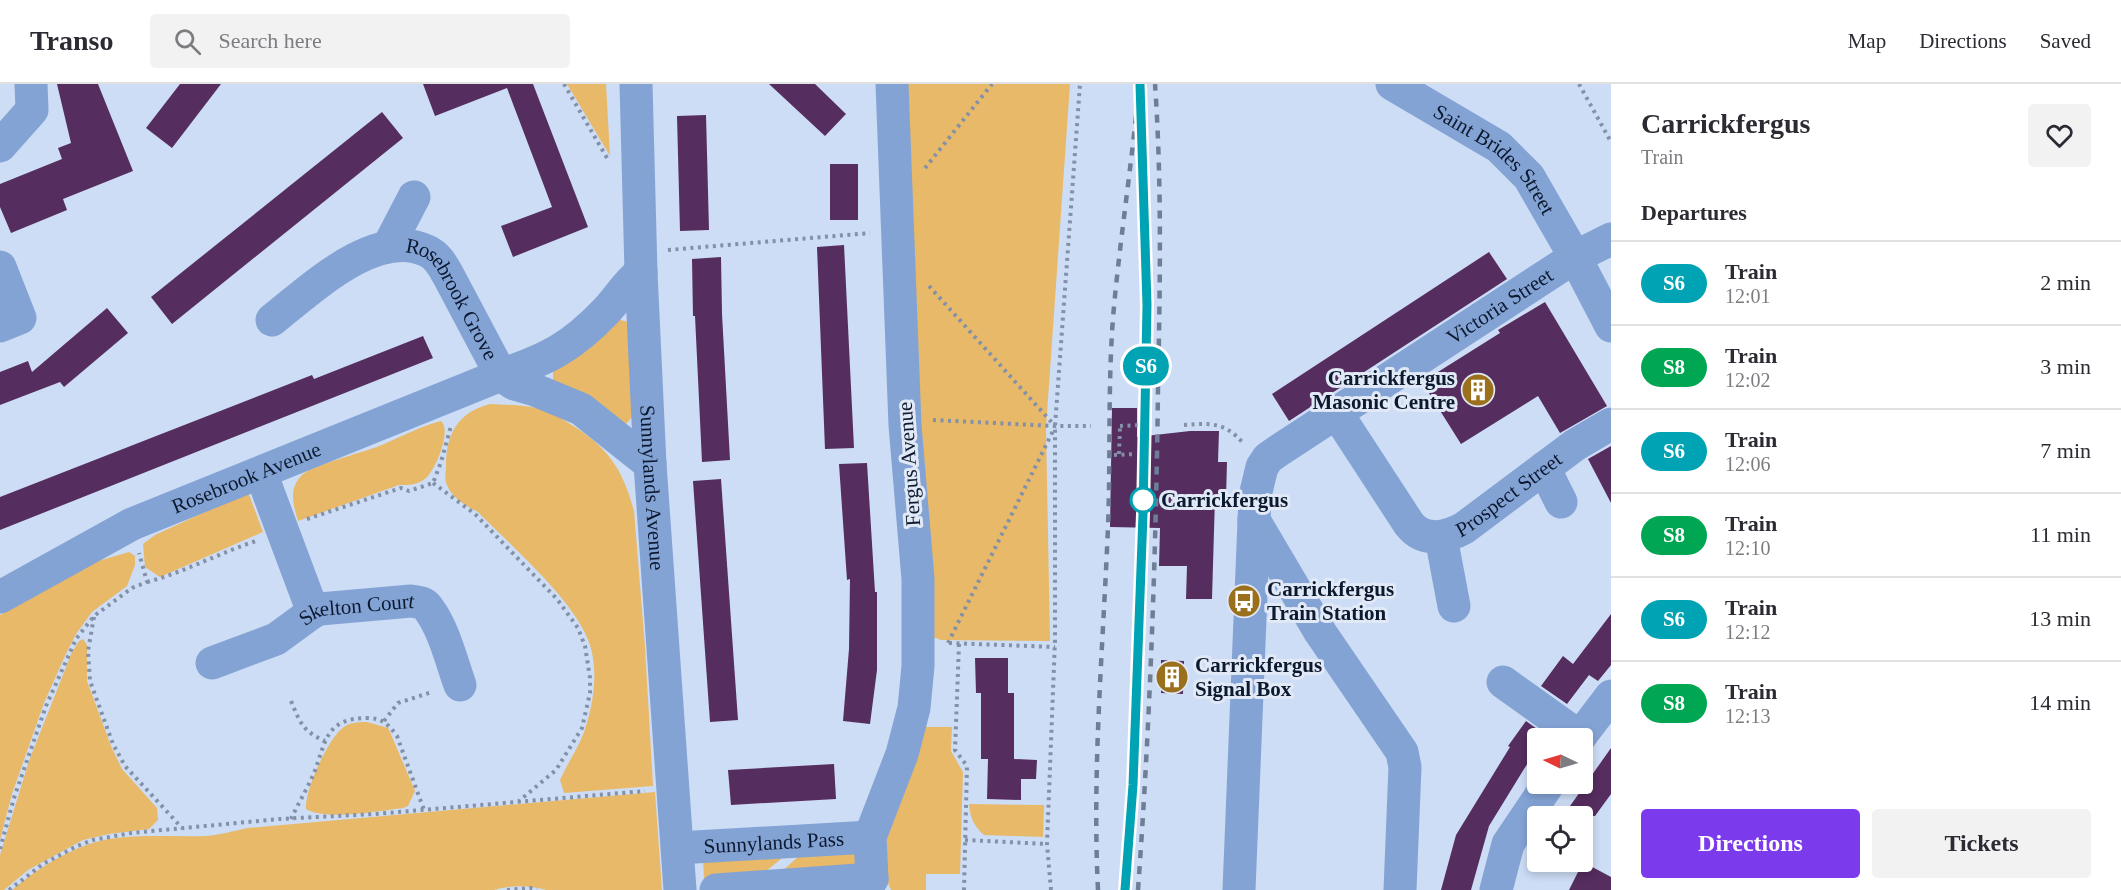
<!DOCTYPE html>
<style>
:root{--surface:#fff;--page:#f2f2f3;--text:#2b2b33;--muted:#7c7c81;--line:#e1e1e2;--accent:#7c3aed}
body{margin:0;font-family:Georgia,serif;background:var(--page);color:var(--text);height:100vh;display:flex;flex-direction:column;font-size:22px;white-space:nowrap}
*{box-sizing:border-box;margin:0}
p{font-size:20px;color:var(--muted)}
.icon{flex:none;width:33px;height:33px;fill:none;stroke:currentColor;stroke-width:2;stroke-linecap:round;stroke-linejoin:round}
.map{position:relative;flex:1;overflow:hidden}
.panel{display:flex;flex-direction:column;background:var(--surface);width:510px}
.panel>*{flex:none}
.badge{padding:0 12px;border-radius:20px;font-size:21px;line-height:39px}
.needle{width:39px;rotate:275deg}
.fabs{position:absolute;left:1527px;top:644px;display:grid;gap:12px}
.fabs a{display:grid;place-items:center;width:66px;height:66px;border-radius:6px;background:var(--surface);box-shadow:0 3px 9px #0003;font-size:30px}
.map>.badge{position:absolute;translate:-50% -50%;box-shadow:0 0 0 3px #fff}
h2{padding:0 30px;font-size:22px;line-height:54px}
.round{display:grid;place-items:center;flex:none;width:63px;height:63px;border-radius:6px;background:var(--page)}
.overview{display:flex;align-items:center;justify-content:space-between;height:102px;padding:0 30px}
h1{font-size:28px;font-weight:800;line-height:45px}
.action{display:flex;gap:12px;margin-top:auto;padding:12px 30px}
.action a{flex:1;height:69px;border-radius:6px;background:var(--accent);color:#fff;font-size:24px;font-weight:800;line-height:69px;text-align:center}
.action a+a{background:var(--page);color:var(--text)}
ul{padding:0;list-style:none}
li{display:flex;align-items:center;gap:18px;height:84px;padding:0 30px;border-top:2px solid var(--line)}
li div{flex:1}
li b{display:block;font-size:22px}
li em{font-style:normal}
li .badge{min-width:66px;font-weight:700;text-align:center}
header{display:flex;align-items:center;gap:36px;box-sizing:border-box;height:84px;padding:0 30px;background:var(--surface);border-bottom:2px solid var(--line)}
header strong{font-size:28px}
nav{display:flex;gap:33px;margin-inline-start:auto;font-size:21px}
.search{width:420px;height:54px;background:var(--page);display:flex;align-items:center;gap:15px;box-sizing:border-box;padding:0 21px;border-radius:6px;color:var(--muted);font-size:22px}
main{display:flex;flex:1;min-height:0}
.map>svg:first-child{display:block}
.green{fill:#e8b968}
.building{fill:#552d5f}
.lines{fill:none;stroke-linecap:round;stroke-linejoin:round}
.path{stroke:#8291a8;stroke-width:4;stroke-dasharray:3 4.5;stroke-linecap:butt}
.minor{stroke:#84a3d5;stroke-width:33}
.rail{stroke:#6f7e95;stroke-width:4.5;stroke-dasharray:8 8;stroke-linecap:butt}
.line-casing{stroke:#fff;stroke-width:14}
.line{stroke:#00a3b4;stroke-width:9}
.stop-dot{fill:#fff;stroke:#00a3b4;stroke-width:3}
.labels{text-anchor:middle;stroke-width:6;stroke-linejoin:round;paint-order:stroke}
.street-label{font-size:21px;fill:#0c192f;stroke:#e2e9f6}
.poi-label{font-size:21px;font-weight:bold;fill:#0c192f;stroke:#e2e9f6;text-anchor:start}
.stop-label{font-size:21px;font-weight:bold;fill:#0c192f;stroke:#e2e9f6;text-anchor:start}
</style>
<header>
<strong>Transo</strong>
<div class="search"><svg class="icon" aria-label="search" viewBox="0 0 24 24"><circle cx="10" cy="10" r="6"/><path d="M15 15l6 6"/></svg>Search here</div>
<nav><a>Map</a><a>Directions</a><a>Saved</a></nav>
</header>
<main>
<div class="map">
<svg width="1611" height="806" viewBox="0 0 1611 806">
<rect width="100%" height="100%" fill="#cdddf5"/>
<g class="green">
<path d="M567,0H606L610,72Z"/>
<path d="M904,0H1070L1046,344L1050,557L941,556L930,552Z"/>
<path d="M617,235L628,238L632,333L626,340L553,296V283Z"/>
<path d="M490,320C509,321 532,321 550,328C557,331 563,336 570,340C607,362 623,385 634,427L645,563L653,702L564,709L560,696C568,678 581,660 586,642C594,616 598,587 590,561C576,517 510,461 478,428C466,422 452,414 447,401C444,396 446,388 446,382C446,350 458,328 490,320Z"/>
<path d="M441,337C452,346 436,385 426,394C418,401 409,401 399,401L298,437C293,420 288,404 303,390C312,382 362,368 377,363C399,354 418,343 441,337Z"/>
<path d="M248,408L263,448L160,493L145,483L143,460L155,451Z"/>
<path d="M129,468L135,472V481L127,502L92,528L76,550L64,574L44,619L12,710L0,756V531L64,492L98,477Z"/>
<path d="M83,555L87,561V597L111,662L122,685L157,724L158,736L149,745L109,750L83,756L28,786L4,806H0V771L29,677L72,568L79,557Z"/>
<path d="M367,638L388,644L390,648L415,707L408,722L403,724C379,727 326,737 306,725C304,708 329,652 344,643C351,638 359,638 367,638Z"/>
<path d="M920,643H952L951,667L963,688L960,790H926V806H891L883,788L880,775Z"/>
<path d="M655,708L662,806H546C528,801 512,801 494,806H12C38,784 74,761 109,755C141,750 174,753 206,752C220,751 234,747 247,744Z"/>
<path d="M969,720L1044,721L1043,753L984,751C974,742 970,734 969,720Z"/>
<path d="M853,764L860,785L775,794L802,769Z"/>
<path d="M787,770L759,793L704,796L703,775Z"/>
</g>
<g class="building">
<path d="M57,0H98L133,87L63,115L67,126L11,149L0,123V100L62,75L58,64L71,59Z"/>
<path d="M180,0H221L172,64L146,44Z"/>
<path d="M423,0H533L588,143L513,173L501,142L552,123L507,4L435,32Z"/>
<path d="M769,0H815L846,30L825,52Z"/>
<path d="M382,28L403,54L172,240L151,213Z"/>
<path d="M706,31L709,146L680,147L677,32Z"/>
<rect x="830" y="80" width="28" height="56"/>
<path d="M844,161L854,364L825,365L817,163Z"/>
<path d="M1489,168L1507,195L1289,337L1272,310Z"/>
<path d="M721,173L722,230L730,376L702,378L695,232H693L692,175Z"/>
<path d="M1545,218L1607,322L1560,349L1538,312L1461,360L1422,298L1500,249L1498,246Z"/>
<path d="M107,224L128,249L64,303L60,298L0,321V288L28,277L32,288Z"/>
<path d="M423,252L433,274L0,446V413L312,291L314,295Z"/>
<path d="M1112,324H1137V353L1190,347H1219L1218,378H1227L1226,414L1215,413L1212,515H1186L1187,482H1159L1160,444L1110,443Z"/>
<path d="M1611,362V419L1588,375Z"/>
<path d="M867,379L875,508H877V586L870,640L843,637L849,565L850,495L847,496L839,380Z"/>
<path d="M721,395L738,636L710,638L693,397Z"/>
<path d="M1611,530V581L1598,597L1589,591L1567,620L1541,602L1563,572L1573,580Z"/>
<path d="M975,574H1008V609H1014V675L1037,676L1036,695H1021V716L987,715L988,675H981V609H976Z"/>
<path d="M1161,576L1184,577L1183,610L1161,609Z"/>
<path d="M1526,637L1544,650L1541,654H1538V683L1529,677L1489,742L1471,806H1441L1456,751L1510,663L1508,662Z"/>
<path d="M1611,664V710L1595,732H1563Z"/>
<path d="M834,680L836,715L731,721L728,686Z"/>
<path d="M1583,778L1611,793V806H1569Z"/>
</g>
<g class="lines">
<g class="path">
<path d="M564,0L607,74"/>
<path d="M1579,0L1611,58"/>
<path d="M925,84L992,0"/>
<path d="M668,166L870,149"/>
<path d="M929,202L1055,342"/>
<path d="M933,336L1055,342H1091"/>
<path d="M1184,341C1210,339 1225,338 1243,359"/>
<path d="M1120,342L1141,341"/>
<path d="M1119,370L1120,342"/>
<path d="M1114,371L1136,370"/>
<path d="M433,399L475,430L557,515L578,544L585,562L590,594V609L582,644L556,686L519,717"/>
<path d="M307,435L401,404L409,407L433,399L441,378L451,342"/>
<path d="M147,498C185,488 219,469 256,457"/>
<path d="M94,533L88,567L90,597L113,660L125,682L182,744"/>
<path d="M948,559L1055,343"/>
<path d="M949,559L1055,563"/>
<path d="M959,560L955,666L967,682L964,806"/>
<path d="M291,617C300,638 302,647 325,657"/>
<path d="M384,637L398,619L432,608"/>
<path d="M291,735C298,720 307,705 314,689C326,658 325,634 367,634C382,634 388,640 397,652L424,726"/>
<path d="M965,756L1047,760"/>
<path d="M0,765L14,714L46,622L76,555L94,532L132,504L147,498L139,469"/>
<path d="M9,806L43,780L77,762L93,756L131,749L279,735L375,730L645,707"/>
<path d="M507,806L530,804L537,806"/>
<path d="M1051,806L1047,760L1055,556V342L1080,0"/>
</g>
<g class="minor">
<path id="s1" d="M636,0L641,188L650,380L680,806"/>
<path id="s2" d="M1392,0L1499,63L1529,93L1575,173L1611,242"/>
<path d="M0,62L32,26L31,0"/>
<path d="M388,163L414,113"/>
<path d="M0,183L20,234L0,242"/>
<path id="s3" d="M272,236C309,207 376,142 427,167C437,171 443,182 448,191L501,291L514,300L535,306L581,325L650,380"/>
<path id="s4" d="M1336,328L1409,440C1424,459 1446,454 1464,444L1575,361L1611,340"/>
<path d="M1544,384L1561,418"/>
<path d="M261,389L313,528"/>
<path d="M1254,436L1320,548L1402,668L1405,683L1400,806"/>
<path d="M1441,453L1454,522"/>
<path id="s5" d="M0,513L132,440L501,291C548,275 572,263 607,226C619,213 627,199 641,188"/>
<path id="s6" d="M212,579L276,555L313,528L320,525L411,517C418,518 424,518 428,524C444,545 451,576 460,601"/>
<path d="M1503,598L1580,653"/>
<path d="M1579,654L1611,612"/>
<path id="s7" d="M678,764L870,753"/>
<path d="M872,795L870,753L902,670L914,624L918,582V495L905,341L892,0"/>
<path d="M716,806L872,795"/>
<path id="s8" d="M1239,806L1255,412L1262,383L1268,374L1278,367L1575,173L1611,155"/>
<path d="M1496,806L1508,760L1549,699"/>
</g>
<g class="rail">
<path d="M1098,806C1092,685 1103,564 1108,443C1111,366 1107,289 1115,212C1122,141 1133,71 1139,0"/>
<path d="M1125,806C1133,708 1136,610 1140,512C1146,358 1149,205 1142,51"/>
<path d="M1138,806C1150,639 1156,471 1158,304C1160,203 1162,101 1155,0"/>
</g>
</g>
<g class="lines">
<g class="line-casing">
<path id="line" d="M1125,806L1133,701L1143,430L1147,221L1140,0"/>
</g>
<use href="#line" class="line"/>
</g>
<defs>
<g id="building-disc" transform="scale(1.725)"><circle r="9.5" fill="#9a701d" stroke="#e2e9f6"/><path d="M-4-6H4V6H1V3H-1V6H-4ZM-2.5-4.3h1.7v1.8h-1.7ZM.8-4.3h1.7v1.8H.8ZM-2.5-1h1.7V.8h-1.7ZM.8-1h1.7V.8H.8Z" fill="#fff"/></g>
<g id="bus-disc" transform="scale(1.725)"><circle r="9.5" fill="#9a701d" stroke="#e2e9f6"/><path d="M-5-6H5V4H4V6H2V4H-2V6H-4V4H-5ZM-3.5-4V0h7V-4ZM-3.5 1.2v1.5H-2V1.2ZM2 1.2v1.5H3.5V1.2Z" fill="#fff"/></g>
</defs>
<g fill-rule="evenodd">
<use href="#building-disc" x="1478" y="306"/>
<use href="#bus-disc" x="1244" y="517"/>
<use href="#building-disc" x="1172" y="593"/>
</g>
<circle class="stop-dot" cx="1143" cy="416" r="12"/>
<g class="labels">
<g class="street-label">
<text dy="7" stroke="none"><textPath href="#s2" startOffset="129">Saint Brides Street</textPath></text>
<text dy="7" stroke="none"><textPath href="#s8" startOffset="712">Victoria Street</textPath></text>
<text dy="7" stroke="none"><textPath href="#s3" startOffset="231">Rosebrook Grove</textPath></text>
<text transform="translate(909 380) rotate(-94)" y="7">Fergus Avenue</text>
<text dy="7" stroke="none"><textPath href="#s5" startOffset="274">Rosebrook Avenue</textPath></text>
<text dy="7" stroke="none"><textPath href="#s1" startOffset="404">Sunnylands Avenue</textPath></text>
<text dy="7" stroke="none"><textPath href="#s4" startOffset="250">Prospect Street</textPath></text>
<text dy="7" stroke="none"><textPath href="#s6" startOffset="158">Skelton Court</textPath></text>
<text dy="7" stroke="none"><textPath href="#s7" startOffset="96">Sunnylands Pass</textPath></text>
</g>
<g class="poi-label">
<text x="1455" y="301" text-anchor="end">Carrickfergus<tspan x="1455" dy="24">Masonic Centre</tspan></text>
<text x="1267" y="512">Carrickfergus<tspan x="1267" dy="24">Train Station</tspan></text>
<text x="1195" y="588">Carrickfergus<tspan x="1195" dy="24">Signal Box</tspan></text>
</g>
<g class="stop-label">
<text x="1161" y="423">Carrickfergus</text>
</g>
</g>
</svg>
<div class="fabs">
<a><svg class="needle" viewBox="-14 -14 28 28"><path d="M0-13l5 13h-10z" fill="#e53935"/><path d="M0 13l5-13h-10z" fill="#7c7c81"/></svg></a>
<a><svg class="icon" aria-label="locate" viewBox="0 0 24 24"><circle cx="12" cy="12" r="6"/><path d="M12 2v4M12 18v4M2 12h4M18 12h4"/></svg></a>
</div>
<b class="badge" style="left:1146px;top:282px;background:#00a3b4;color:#fff">S6</b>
</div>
<section class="panel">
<div class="overview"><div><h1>Carrickfergus</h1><p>Train</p></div><a class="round"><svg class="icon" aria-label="heart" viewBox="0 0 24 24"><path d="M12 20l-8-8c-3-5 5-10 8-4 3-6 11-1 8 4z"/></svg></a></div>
<h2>Departures</h2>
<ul>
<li><span class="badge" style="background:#00a3b4;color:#fff">S6</span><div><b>Train</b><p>12:01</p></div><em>2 min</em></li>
<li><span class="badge" style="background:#00a651;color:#fff">S8</span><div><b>Train</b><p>12:02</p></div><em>3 min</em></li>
<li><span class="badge" style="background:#00a3b4;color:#fff">S6</span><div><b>Train</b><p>12:06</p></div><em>7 min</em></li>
<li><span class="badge" style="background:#00a651;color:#fff">S8</span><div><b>Train</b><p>12:10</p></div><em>11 min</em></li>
<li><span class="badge" style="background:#00a3b4;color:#fff">S6</span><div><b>Train</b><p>12:12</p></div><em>13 min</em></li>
<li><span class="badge" style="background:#00a651;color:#fff">S8</span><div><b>Train</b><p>12:13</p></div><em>14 min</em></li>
</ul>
<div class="action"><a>Directions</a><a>Tickets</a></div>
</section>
</main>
